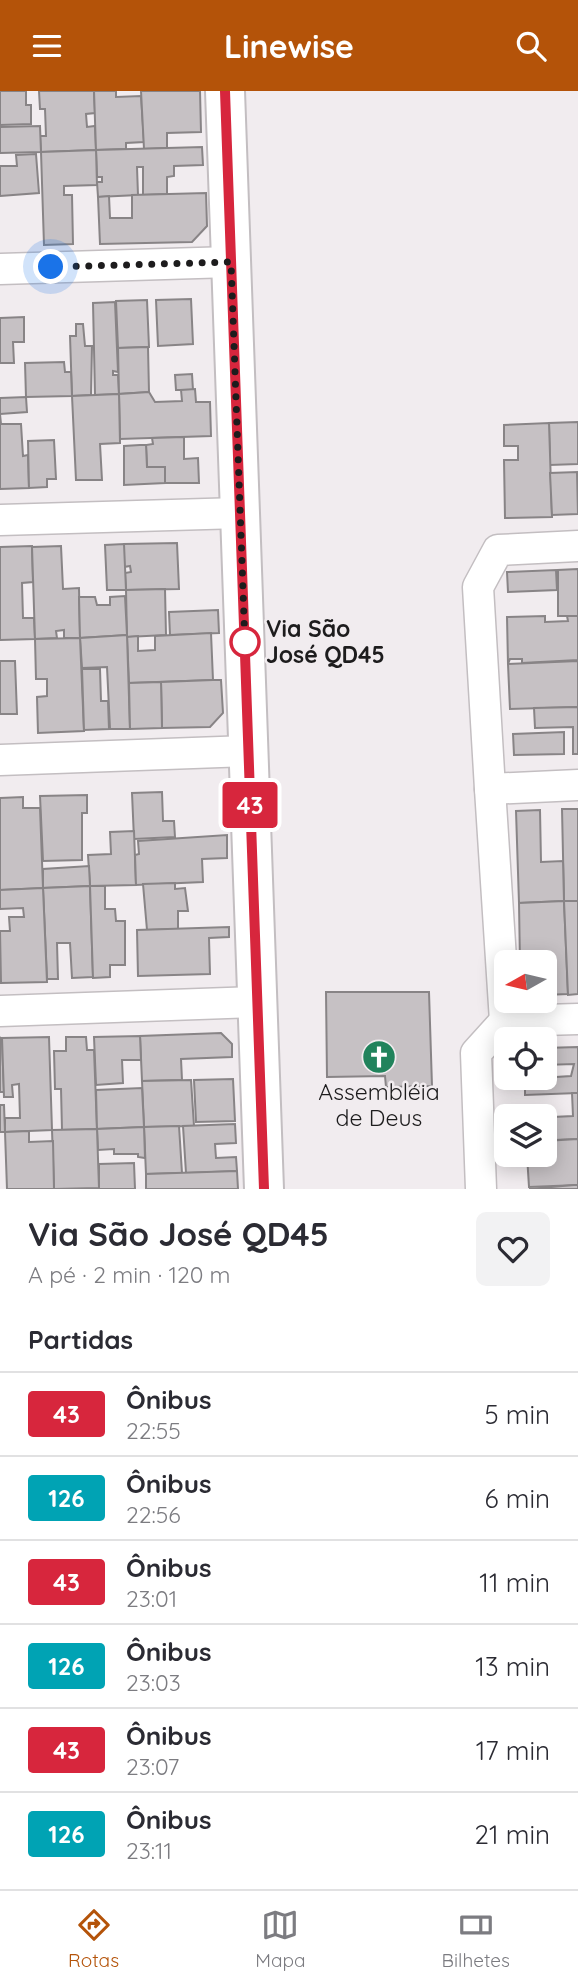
<!DOCTYPE html>
<html lang="pt">
<meta charset="utf-8">
<style>
:root{--surface:#fff;--page:#f2f2f3;--text:#2b2b33;--muted:#7c7c81;--line:#e1e1e2;--accent:#b45309}
body{margin:0;font-family:Quicksand,sans-serif;background:var(--page);color:var(--text);height:100vh;display:flex;flex-direction:column;font-size:26px;white-space:nowrap}
*{box-sizing:border-box;margin:0}
p{font-size:23px;color:var(--muted)}
.icon{flex:none;width:38px;height:38px;fill:none;stroke:currentColor;stroke-width:2;stroke-linecap:round;stroke-linejoin:round}
.map{position:relative;height:1098px;overflow:hidden}
.details{display:flex;flex-direction:column;background:var(--surface);flex:1}
.details>*{flex:none}
.badge{padding:0 14px;border-radius:5px;font-size:24px;line-height:46px}
.needle{width:46px;rotate:262deg}
.controls{position:absolute;left:494px;top:859px;display:grid;gap:14px}
.controls a{display:grid;place-items:center;width:63px;height:63px;border-radius:10px;background:var(--surface);box-shadow:0 4px 18px #0003;font-size:35px}
.you{position:absolute;width:35px;height:35px;margin:-18px;border:5px solid #fff;border-radius:50%;background:#1a73e8;box-shadow:0 0 0 10px #1a73e833}
.map>.badge{position:absolute;translate:-50% -50%;box-shadow:0 0 0 4px #fff}
h2{padding:0 28px;font-size:26px;line-height:63px}
.round{display:grid;place-items:center;flex:none;width:74px;height:74px;border-radius:10px;background:var(--page)}
.headline{display:flex;align-items:center;justify-content:space-between;height:119px;padding:0 28px}
h1{font-size:33px;font-weight:800;line-height:52px}
ul{padding:0;list-style:none}
li{display:flex;align-items:center;gap:21px;height:84px;padding:0 28px;border-top:2px solid var(--line)}
li div{flex:1}
li b{display:block;font-size:26px}
li em{font-style:normal}
li .badge{min-width:77px;font-weight:700;text-align:center}
header{display:flex;justify-content:space-between;align-items:center;height:91px;padding:0 28px;background:var(--accent);color:#fff;font-size:32px;font-weight:800}
.dock{display:flex;justify-content:space-around;align-items:center;height:98px;border-top:2px solid var(--line);background:var(--surface);font-size:19px;color:var(--muted)}
.dock a{display:grid;justify-items:center;gap:4px}
.dock .selected{color:var(--accent)}
.map>svg:first-child{display:block}
.building{fill:#c6c1c4;stroke:#888486;stroke-width:2}
.lines{fill:none;stroke-linecap:round;stroke-linejoin:round}
.street-casing{stroke:#c3bec1;stroke-width:33}
.secondary-casing{stroke:#c3bec1;stroke-width:42}
.street{stroke:#fff;stroke-width:30}
.secondary{stroke:#fff;stroke-width:38}
.line-casing{stroke:#fff;stroke-width:16}
.line{stroke:#d7263d;stroke-width:10}
.walk{stroke:#1d1c1d;stroke-width:7;stroke-dasharray:0 12.6}
.stop-dot{fill:#fff;stroke:#d7263d;stroke-width:3.5}
.labels{text-anchor:middle;stroke-width:5;stroke-linejoin:round;paint-order:stroke}
.stop-label{font-size:23px;font-weight:bold;fill:#1d1c1d;stroke:#f1ecef;text-anchor:start}
.poi-label{font-size:23px;fill:#1d1c1d;stroke:#f1ecef}
</style>
<header><svg class="icon" aria-label="menu" viewBox="0 0 24 24"><path d="M4 6h16M4 12h16M4 18h16"/></svg>Linewise<svg class="icon" aria-label="search" viewBox="0 0 24 24"><circle cx="10" cy="10" r="6"/><path d="M15 15l6 6"/></svg></header>
<div class="map">
<svg width="578" height="1098" viewBox="0 0 578 1098">
<rect width="100%" height="100%" fill="#f1ecef"/>
<g class="building">
<path d="M0,0H26V14H31V33L0,34Z"/>
<path d="M39,0H94L95,22L86,23L87,36L95,35L96,59L41,61L40,45H46L45,18H40Z"/>
<path d="M94,0H116V6L141,5L144,51L126,52V58L96,59Z"/>
<path d="M141,0H200L201,41L167,42V57L144,58Z"/>
<path d="M40,35L41,61L0,62V36Z"/>
<path d="M202,56L203,74L174,75V85L167,86V103L143,104V76H137L138,104L98,106L97,91H102V86H97L96,59Z"/>
<path d="M96,59L97,94L64,95V104H72L73,153L44,154L41,61Z"/>
<path d="M36,63L39,102L0,105V75H17L16,64Z"/>
<path d="M206,102L207,135L192,151L100,153L98,106L109,105L110,127H132V104Z"/>
<path d="M191,208L193,253L158,255L156,209Z"/>
<path d="M147,209L149,256L118,257L116,210Z"/>
<path d="M115,211L118,281L113,280V284H118L119,303L95,304L93,212Z"/>
<path d="M24,226V251H13L14,272H0V227Z"/>
<path d="M76,233H83L85,255H92L91,304L72,305L70,245H76Z"/>
<path d="M148,256L149,301L119,303L118,257Z"/>
<path d="M64,271L65,281H71L72,305L26,306L25,272Z"/>
<path d="M192,283L193,299H176L175,284Z"/>
<path d="M195,298L196,311H210L211,345L120,348L119,303L149,301L155,311L182,310L181,299Z"/>
<path d="M119,303L120,352L100,353L102,389H76L72,305Z"/>
<path d="M26,306L27,321L0,323L1,333H21L23,365L28,364L29,397L0,398V307Z"/>
<path d="M578,331V373L550,374L549,332Z"/>
<path d="M549,332L552,426L505,427L504,369H518V355H504V334Z"/>
<path d="M184,346V368L198,367L199,392H165V376H147L146,354L153,353L152,347Z"/>
<path d="M54,349L56,388H47V396L29,397L28,350Z"/>
<path d="M140,354H146L147,376H165V392L124,394V355Z"/>
<path d="M577,381L578,423L552,424L550,382Z"/>
<path d="M177,452L179,498L126,499L125,482L131,481L130,475L124,476V453Z"/>
<path d="M124,453L126,499H107L105,454Z"/>
<path d="M32,455L33,491L22,492L23,527H34L35,548L0,549V456Z"/>
<path d="M61,455L63,498L79,497L80,547H64V539L56,540L57,547L35,548L32,456Z"/>
<path d="M578,478V525H558V479Z"/>
<path d="M556,479L557,499L508,501L507,481Z"/>
<path d="M165,498L166,544L127,546L126,499Z"/>
<path d="M125,505L127,544L80,547L79,506H95L97,514H110V506Z"/>
<path d="M218,519L219,542L170,544L169,521Z"/>
<path d="M545,525V531L568,530L567,525H578V569L522,572V568H510L508,573L507,526Z"/>
<path d="M211,542L213,589L129,592L127,546L138,545V560L155,559V545Z"/>
<path d="M127,544L130,638H110L107,576L82,577L80,547Z"/>
<path d="M80,547L84,640L38,642L37,606L47,605V588H36L35,548Z"/>
<path d="M0,570H15L17,623H0Z"/>
<path d="M578,570V616L510,618L508,573Z"/>
<path d="M82,578H100L101,610H108L109,638L84,639Z"/>
<path d="M213,589H221L223,622L210,636L162,637L161,591Z"/>
<path d="M161,591L162,637L130,638L129,592Z"/>
<path d="M578,616V663H573V636L535,637L534,617Z"/>
<path d="M564,641V663L514,664L513,643Z"/>
<path d="M162,701L163,730H174L175,746L134,748L132,702Z"/>
<path d="M87,704V722H82V769L43,770L40,705Z"/>
<path d="M23,706V717H40L43,797L0,799V707Z"/>
<path d="M562,718H578V810H564Z"/>
<path d="M540,719L541,771L563,770L564,810L519,812L516,720Z"/>
<path d="M134,740L136,794L90,795L88,764L111,763L110,741Z"/>
<path d="M227,744V767L202,768L203,791L136,794L135,764L139,763L138,750Z"/>
<path d="M89,775L90,795L43,797V778Z"/>
<path d="M175,792V798L185,797L188,820H178V838L147,839L143,793Z"/>
<path d="M90,795L93,886L72,887L70,852H57L58,888H47L43,797Z"/>
<path d="M90,795H105V818H115L116,830H125V874H110V886L93,887Z"/>
<path d="M43,797L47,891L1,892L0,840H10L9,826H24L23,817L0,818V799Z"/>
<path d="M564,810L568,903L544,904V872H520L519,812Z"/>
<path d="M564,810H578V903L568,904Z"/>
<path d="M229,836V846L209,847L210,883L138,885L137,839Z"/>
<path d="M326,901H429L432,995L386,996L385,985L327,986Z"/>
<path d="M221,942L232,953V966L181,968L182,989L142,990L140,945Z"/>
<path d="M140,945L141,969H122L123,992L96,994L94,946Z"/>
<path d="M0,946L2,950L4,1001H0Z"/>
<path d="M49,946L52,1039L5,1041V1027H20L19,993L12,994L13,1006H4L2,947Z"/>
<path d="M66,946H86L87,959H94L97,1038L62,1039L61,998H55L54,960H66Z"/>
<path d="M578,956V1002L525,1004V988L571,985L574,973L544,974V957Z"/>
<path d="M233,988L235,1030L196,1031L194,989Z"/>
<path d="M191,989L194,1035L144,1036L142,990Z"/>
<path d="M142,997L144,1036L97,1038L96,999Z"/>
<path d="M572,1002H578V1048L554,1049L553,1026L573,1025Z"/>
<path d="M0,1014H4L5,1041H0Z"/>
<path d="M235,1033L236,1052L215,1053L216,1067L236,1066L237,1080L186,1082L183,1035Z"/>
<path d="M179,1035L182,1082L146,1083L144,1036Z"/>
<path d="M144,1036L145,1067L138,1066V1063H114V1058L98,1059L97,1038Z"/>
<path d="M97,1038L99,1097L54,1098L52,1039Z"/>
<path d="M29,1040V1051L53,1050L54,1098H7L5,1041Z"/>
<path d="M578,1048V1094L529,1096L527,1064H544V1050Z"/>
<path d="M134,1072L135,1098H99V1073Z"/>
<path d="M237,1080L238,1098H146V1083Z"/>
<path d="M574,1094H578V1098H529Z"/>
</g>
<g class="lines">
<g class="street-casing">
<g id="street">
<path d="M0,178L231,171"/>
<path d="M0,429L240,422"/>
<path d="M578,455L498,459L478,496L490,698L578,694"/>
<path d="M0,669L248,660"/>
<path d="M490,698L505,930"/>
<path d="M0,920L256,911"/>
<path d="M505,930L578,928"/>
<path d="M481,1098L476,962L505,930"/>
</g>
</g>
<g class="secondary-casing">
<path id="secondary" d="M225,0L264,1098"/>
</g>
<use href="#street" class="street"/>
<use href="#secondary" class="secondary"/>
</g>
<g class="lines">
<g class="line-casing">
<path id="line" d="M225,0L264,1098"/>
</g>
<use href="#line" class="line"/>
<path class="walk" d="M51,176L231,171L245,554V551"/>
</g>
<defs>
<g id="church-disc" transform="scale(1.75)"><circle r="9.5" fill="#21835c" stroke="#f1ecef"/><path d="M-1.2-6h2.4v3.5h3.3v2.4h-3.3V6h-2.4V-.1h-3.3v-2.4h3.3Z" fill="#fff"/></g>
</defs>
<g fill-rule="evenodd">
<use href="#church-disc" x="379" y="966"/>
</g>
<circle class="stop-dot" cx="245" cy="551" r="14"/>
<g class="labels">
<g class="stop-label">
<text x="266" y="546">Via São<tspan x="266" dy="26">José QD45</tspan></text>
</g>
<g class="poi-label">
<text x="379" y="1009">Assembléia<tspan x="379" dy="26">de Deus</tspan></text>
</g>
</g>
</svg>
<div class="controls">
<a><svg class="needle" viewBox="-14 -14 28 28"><path d="M0-13l5 13h-10z" fill="#e53935"/><path d="M0 13l5-13h-10z" fill="#7c7c81"/></svg></a>
<a><svg class="icon" aria-label="locate" viewBox="0 0 24 24"><circle cx="12" cy="12" r="6"/><path d="M12 2v4M12 18v4M2 12h4M18 12h4"/></svg></a>
<a><svg class="icon" aria-label="layers" viewBox="0 0 24 24"><path d="M12 4l9 5-9 5-9-5zM3 14l9 5 9-5"/></svg></a>
</div>
<div class="you" style="left:51px;top:176px"></div>
<b class="badge" style="left:250px;top:714px;background:#d7263d;color:#fff">43</b>
</div>
<section class="details">
<div class="headline"><div><h1>Via São José QD45</h1><p>A pé · 2 min · 120 m</p></div><a class="round"><svg class="icon" aria-label="heart" viewBox="0 0 24 24"><path d="M12 20l-8-8c-3-5 5-10 8-4 3-6 11-1 8 4z"/></svg></a></div>
<h2>Partidas</h2>
<ul>
<li><span class="badge" style="background:#d7263d;color:#fff">43</span><div><b>Ônibus</b><p>22:55</p></div><em>5 min</em></li>
<li><span class="badge" style="background:#00a3b4;color:#fff">126</span><div><b>Ônibus</b><p>22:56</p></div><em>6 min</em></li>
<li><span class="badge" style="background:#d7263d;color:#fff">43</span><div><b>Ônibus</b><p>23:01</p></div><em>11 min</em></li>
<li><span class="badge" style="background:#00a3b4;color:#fff">126</span><div><b>Ônibus</b><p>23:03</p></div><em>13 min</em></li>
<li><span class="badge" style="background:#d7263d;color:#fff">43</span><div><b>Ônibus</b><p>23:07</p></div><em>17 min</em></li>
<li><span class="badge" style="background:#00a3b4;color:#fff">126</span><div><b>Ônibus</b><p>23:11</p></div><em>21 min</em></li>
</ul>
</section>
<nav class="dock">
<a class="selected"><svg class="icon" aria-label="directions" viewBox="0 0 24 24"><path d="M12 3l9 9-9 9-9-9zM9 14v-3h6M13 9l2 2-2 2"/></svg>Rotas</a>
<a><svg class="icon" aria-label="map" viewBox="0 0 24 24"><path d="M3 6l6-2 6 2 6-2v14l-6 2-6-2-6 2zM9 4v14M15 6v14"/></svg>Mapa</a>
<a><svg class="icon" aria-label="tickets" viewBox="0 0 24 24"><path d="M3 7h18v10H3zM15 7v10"/></svg>Bilhetes</a>
</nav>
